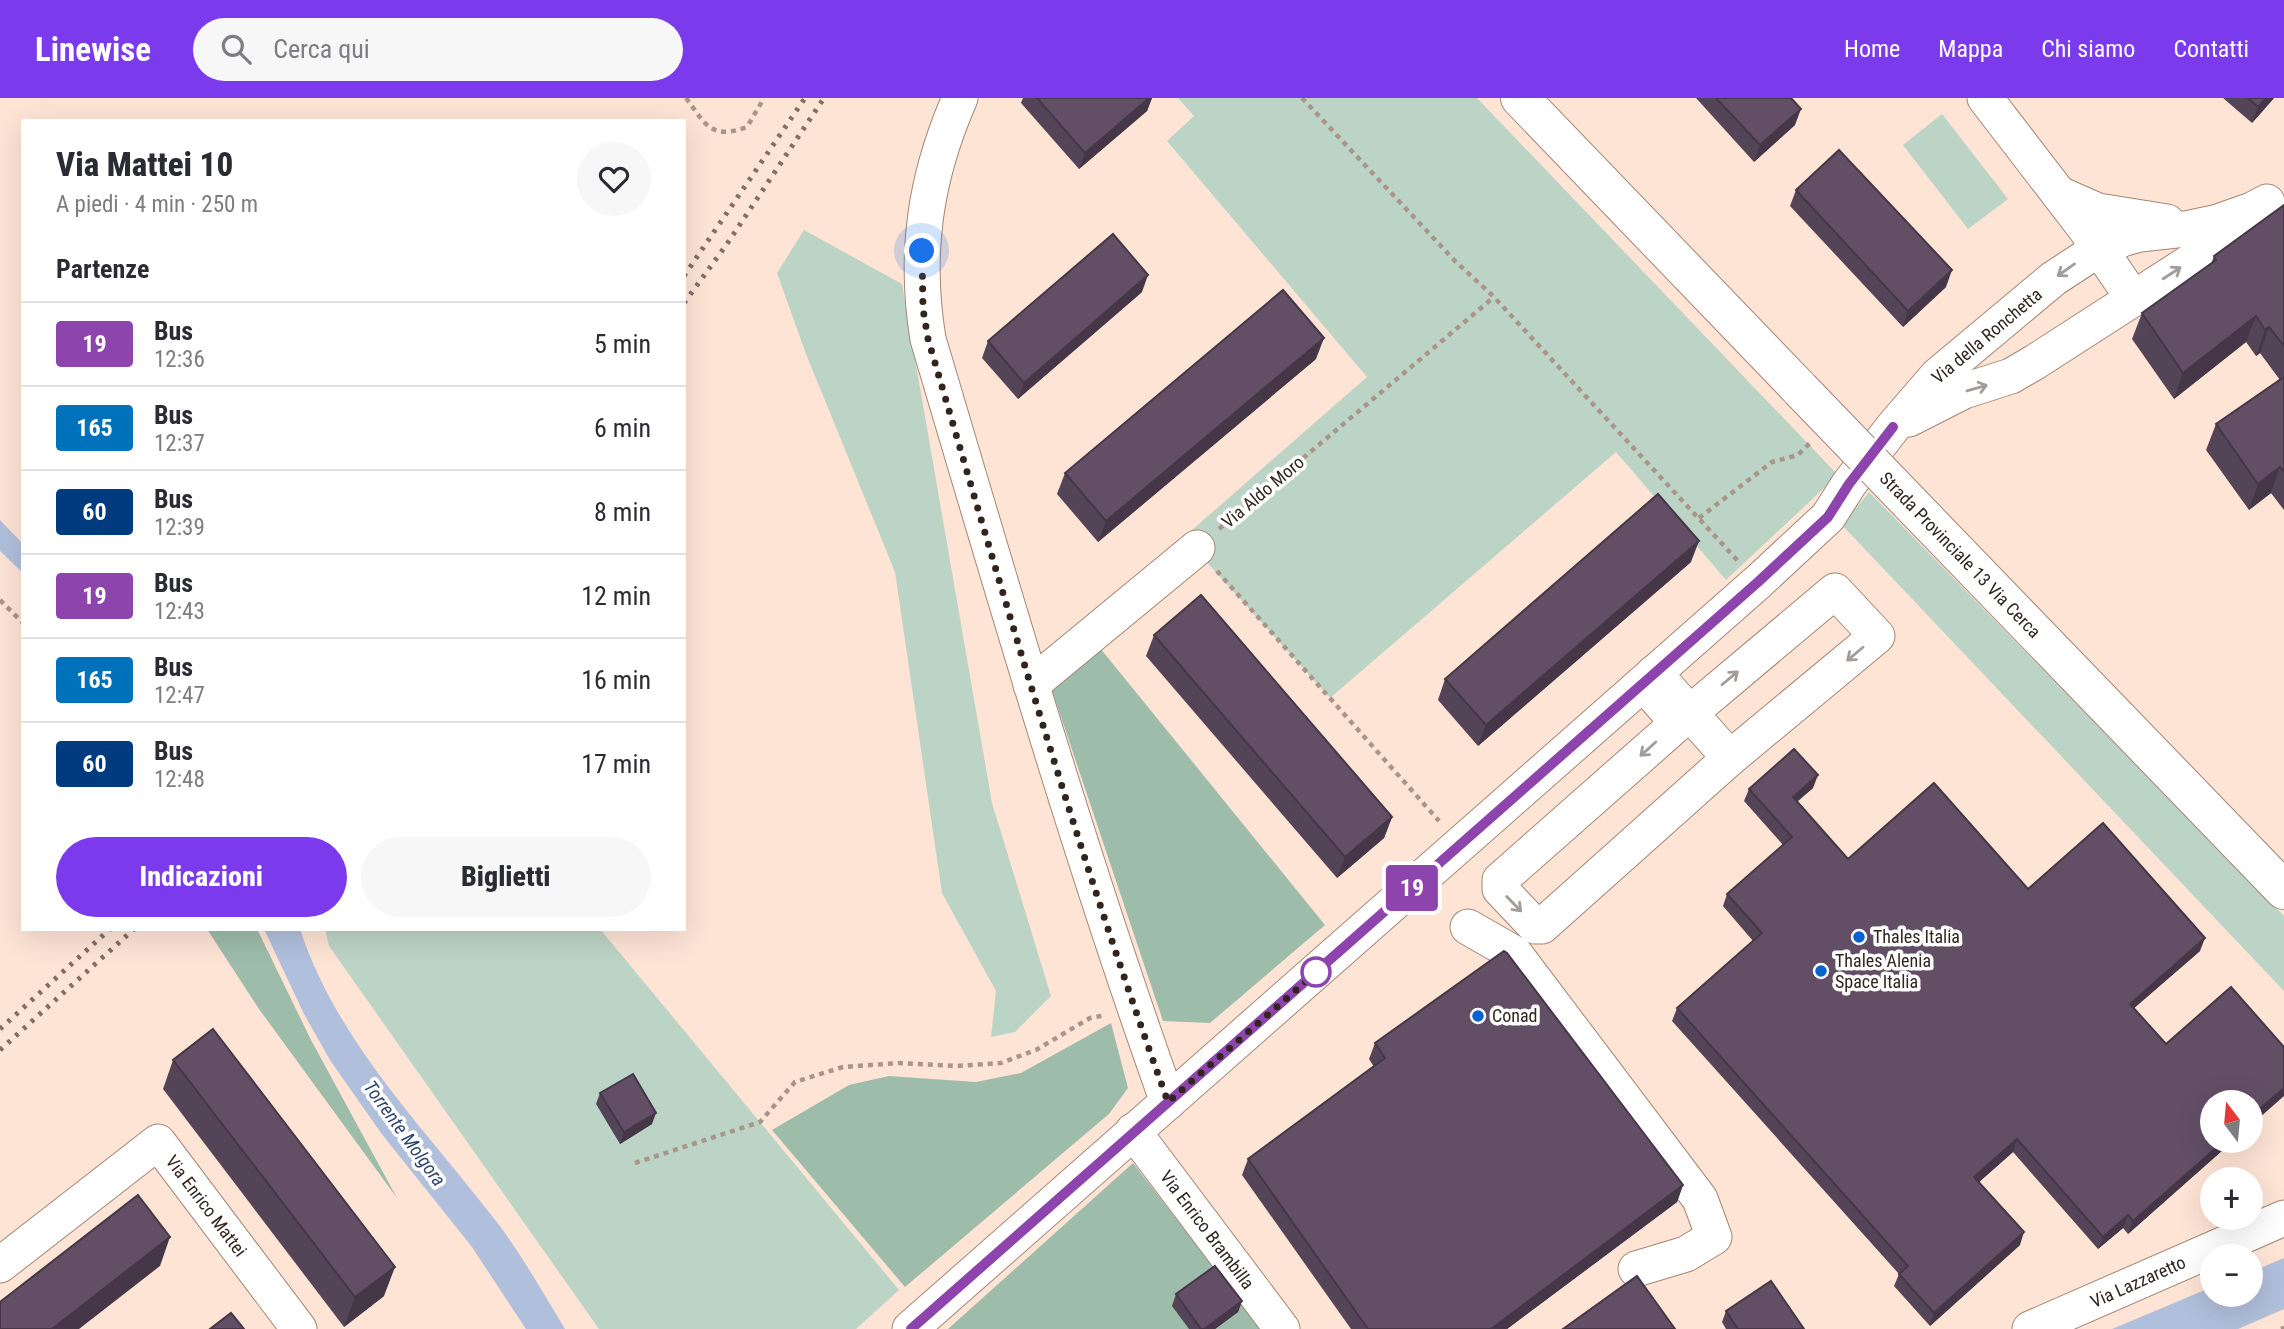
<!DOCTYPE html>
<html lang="it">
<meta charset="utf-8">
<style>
:root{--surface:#fff;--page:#f7f7f7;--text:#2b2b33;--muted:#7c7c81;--line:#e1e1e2;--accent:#7c3aed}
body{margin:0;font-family:"Roboto Condensed",sans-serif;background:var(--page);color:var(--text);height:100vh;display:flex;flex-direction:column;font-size:26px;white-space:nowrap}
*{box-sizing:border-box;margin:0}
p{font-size:23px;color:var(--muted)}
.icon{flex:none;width:38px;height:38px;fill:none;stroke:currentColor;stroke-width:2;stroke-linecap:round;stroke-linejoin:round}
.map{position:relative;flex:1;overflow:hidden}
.side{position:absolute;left:21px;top:21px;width:665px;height:812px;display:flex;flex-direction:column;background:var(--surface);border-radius:0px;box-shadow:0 7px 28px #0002}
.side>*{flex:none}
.badge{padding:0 14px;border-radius:5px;font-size:24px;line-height:46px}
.needle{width:46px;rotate:344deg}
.buttons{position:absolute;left:2200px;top:992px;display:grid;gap:14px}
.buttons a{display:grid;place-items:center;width:63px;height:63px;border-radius:50%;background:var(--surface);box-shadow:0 7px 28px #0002;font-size:35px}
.you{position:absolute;width:35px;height:35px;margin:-18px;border:5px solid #fff;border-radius:50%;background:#1a73e8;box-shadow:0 0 0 10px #1a73e833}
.map>.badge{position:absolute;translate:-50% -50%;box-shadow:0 0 0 4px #fff}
h2{padding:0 35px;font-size:26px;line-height:63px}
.round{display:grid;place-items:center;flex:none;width:74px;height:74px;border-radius:37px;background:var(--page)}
.head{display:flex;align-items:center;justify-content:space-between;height:119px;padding:0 35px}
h1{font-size:33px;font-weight:800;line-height:52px}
.primary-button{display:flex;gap:14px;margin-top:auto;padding:14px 35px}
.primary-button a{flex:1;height:80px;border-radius:42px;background:var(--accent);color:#fff;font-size:28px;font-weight:800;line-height:80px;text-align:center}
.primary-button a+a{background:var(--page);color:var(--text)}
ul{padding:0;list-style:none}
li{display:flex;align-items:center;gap:21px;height:84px;padding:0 35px;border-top:2px solid var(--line)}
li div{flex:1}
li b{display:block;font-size:26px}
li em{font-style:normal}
li .badge{min-width:77px;font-weight:700;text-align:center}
header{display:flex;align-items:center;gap:42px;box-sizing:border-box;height:98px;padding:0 35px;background:var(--accent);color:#fff}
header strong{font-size:33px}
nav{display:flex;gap:38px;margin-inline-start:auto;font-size:24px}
.search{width:490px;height:63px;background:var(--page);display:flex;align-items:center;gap:18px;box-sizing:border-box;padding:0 24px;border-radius:38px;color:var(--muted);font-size:26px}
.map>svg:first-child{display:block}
.green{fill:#bcd4c5}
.forest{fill:#9dbca9}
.water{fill:#b0bfdb}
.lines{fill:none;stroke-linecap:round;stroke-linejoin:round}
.minor-casing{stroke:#a38675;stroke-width:37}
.major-casing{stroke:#a38675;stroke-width:40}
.path{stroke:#a99589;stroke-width:4.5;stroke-dasharray:5 5;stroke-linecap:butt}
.minor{stroke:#fff;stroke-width:35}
.major{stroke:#fff;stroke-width:38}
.rail{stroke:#806f65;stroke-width:5;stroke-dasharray:3.5 7;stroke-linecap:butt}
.major-bridge-casing{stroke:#a38675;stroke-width:40;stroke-linecap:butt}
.major-bridge{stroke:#fff;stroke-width:38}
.wall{fill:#544458}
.shaded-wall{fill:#453747}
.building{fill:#624f66;stroke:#453747;stroke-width:2}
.oneway{stroke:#a29d9a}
.line-casing{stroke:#fff;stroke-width:16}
.line{stroke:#8e44ad;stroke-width:10}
.walk{stroke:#31251e;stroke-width:7;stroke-dasharray:0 12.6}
.poi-dot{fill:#0863cc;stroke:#fff;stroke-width:2.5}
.stop-dot{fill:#fff;stroke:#8e44ad;stroke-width:3.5}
.labels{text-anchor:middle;stroke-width:7;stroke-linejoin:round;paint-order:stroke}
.street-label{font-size:18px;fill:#31251e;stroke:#fff}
.poi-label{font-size:18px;fill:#31251e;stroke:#fff;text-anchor:start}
.water-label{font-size:19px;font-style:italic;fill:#2e446c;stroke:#fff}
</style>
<header>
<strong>Linewise</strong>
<div class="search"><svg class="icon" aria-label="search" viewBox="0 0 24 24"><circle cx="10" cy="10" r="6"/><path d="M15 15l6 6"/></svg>Cerca qui</div>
<nav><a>Home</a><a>Mappa</a><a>Chi siamo</a><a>Contatti</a></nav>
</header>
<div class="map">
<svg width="2284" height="1231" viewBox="0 0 2284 1231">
<rect width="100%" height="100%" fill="#fee4d5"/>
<g class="green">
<path d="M1178,0H1477L1838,377L1726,482L1616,354L1330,600L1184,439L1367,279L1167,43L1194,18Z"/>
<path d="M1942,16L2008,101L1968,131L1903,47Z"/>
<path d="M804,132L902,186L992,705L1051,898L1015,934L991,939L996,893L942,795L895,474L806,256L777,175Z"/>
<path d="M1869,394L2284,818V893L1842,427Z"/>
<path d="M325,831H600L899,1192L856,1231H599L329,848Z"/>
</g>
<g class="forest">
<path d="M1100,550L1325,827L1210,925L1163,923L1052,592Z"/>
<path d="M207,831H257L311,942L397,1100L259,911Z"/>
<path d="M1111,925L1128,990L1109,1016L905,1189L772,1032L849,987L889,978L976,984L1021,975Z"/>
<path d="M1133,1065L1261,1231H948Z"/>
</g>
<g class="water">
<path d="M0,422L23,446V475L0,453Z"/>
<path d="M264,831H300C337,944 425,1031 496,1123C522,1157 543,1195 565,1231H526L472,1149L381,1035L330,962L304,916Z"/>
<path d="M2284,1160V1211L2238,1231H2112L2212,1189V1197H2250L2251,1174Z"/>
</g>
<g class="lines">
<g class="minor-casing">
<g id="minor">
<path d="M960,0C925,80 914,155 928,241C1004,496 1078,753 1168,1004"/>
<path d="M1985,0L2085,130L2133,200"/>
<path d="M2059,96L2098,113L2167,124"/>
<path d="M1909,321L1964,293L2011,278L2035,264L2226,141L2246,125"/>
<path d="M1644,586L1678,625L1500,782V791L1535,828H1542L1730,660L1654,575"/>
<path d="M1031,587L1197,450"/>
<path d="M1678,625L1835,493L1877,538L1730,660"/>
<path d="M1468,829L1515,856L1700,1101L1714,1139L1686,1156L1636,1171"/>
<path d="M1133,1033L1282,1231"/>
<path d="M0,1167L158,1044L299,1231"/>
<path d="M910,1231L1758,484L1828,419L1849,386L1893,329L1937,278L2053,181L2088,158L2122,141L2140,136L2185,131L2218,124L2252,112L2267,104"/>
<path d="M2030,1231L2284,1120"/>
</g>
</g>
<g class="major-casing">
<g id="major">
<path d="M1520,0L1800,291"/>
<path d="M1909,404L2284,792"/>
</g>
</g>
<g class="path">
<path d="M686,0C706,27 711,42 747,29L764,0"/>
<path d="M1302,0L1455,163L1494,199L1738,463"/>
<path d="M1699,420L1772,364L1798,357L1810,345"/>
<path d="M1219,431L1494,199"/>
<path d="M1217,473L1439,723"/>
<path d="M0,502L23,525"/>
<path d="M635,1065L760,1024L795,984L843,969L899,965L956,968L1001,965L1036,952L1090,920L1106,917"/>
<path d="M2281,1231L2284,1230"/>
</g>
<use href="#minor" class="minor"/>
<use href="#major" class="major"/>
<g class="rail">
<path d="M684,178L805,0"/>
<path d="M684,205L727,146L824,0"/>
<path d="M0,931L110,831"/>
<path d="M0,952L134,831"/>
</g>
<g class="major-bridge-casing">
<path id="major-bridge" d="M1800,291L1909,404"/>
</g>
<use href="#major-bridge" class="major-bridge"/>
</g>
<g class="wall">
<path d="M1023,0H1152L1147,13L1079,71L1021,5Z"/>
<path d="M1696,0H1791L1795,27L1754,64Z"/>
<path d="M2223,0H2274L2252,25Z"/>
<path d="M1796,92L1946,189L1903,229L1790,108Z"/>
<path d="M2284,107V412L2271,395L2249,412L2206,352L2216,326L2280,282L2260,255L2256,258L2246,244L2174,301L2132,241L2142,215L2211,166L2214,158Z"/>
<path d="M1142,194L1018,301L982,260L988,243Z"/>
<path d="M1316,261L1098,444L1057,396L1065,375Z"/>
<path d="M1691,464L1478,648L1438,602L1445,581Z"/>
<path d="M1154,537L1392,719L1384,740L1337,780L1146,558Z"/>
<path d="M1813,690L1797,703L1848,761L2028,791L2200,853L2134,910L2212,1043H2233L2128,1136L2123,1130L2098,1151L2013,1054L1979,1084L2020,1147L1930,1228L1894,1188L1899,1176L1672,923L1677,910L1753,843L1723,808L1727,796L1783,747L1744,703L1749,691Z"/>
<path d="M1375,945L1683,1087L1677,1104L1507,1231H1351L1242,1077L1248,1061L1374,969L1369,961Z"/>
<path d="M173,962L384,1198L344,1229L163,991Z"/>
<path d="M600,995L652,1026L620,1046L596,1006Z"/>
<path d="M1176,1196L1242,1203L1238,1214L1215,1231H1189L1172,1208Z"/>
<path d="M1726,1213L1804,1231H1726L1722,1224Z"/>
</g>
<g class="shaded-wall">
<path d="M1149,0H1152L1147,13L1079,71L1085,55Z"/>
<path d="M2266,0H2274L2252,25L2258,9Z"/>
<path d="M1801,11L1795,27L1754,64L1760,47Z"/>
<path d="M1952,172L1946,189L1903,229L1908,213Z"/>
<path d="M1148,177L1142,194L1018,301L1024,285Z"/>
<path d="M2256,218L2246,244L2174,301L2183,275Z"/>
<path d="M2269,229L2260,255L2256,258L2265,232Z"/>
<path d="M1324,240L1316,261L1098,444L1106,423Z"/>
<path d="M2280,369L2271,395L2249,412L2258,386Z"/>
<path d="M1699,443L1691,464L1478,648L1486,627Z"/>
<path d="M1818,677L1813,690L1789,711L1793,699Z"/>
<path d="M1392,719L1384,740L1337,780L1345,759Z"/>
<path d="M2205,840L2200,853L2125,918L2130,906Z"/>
<path d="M2284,990V998L2250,1028V1019Z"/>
<path d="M656,1015L652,1026L620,1046L624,1034Z"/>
<path d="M2017,1041L2013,1054L1970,1092L1974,1079Z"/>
<path d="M2224,1043H2233L2128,1136L2133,1123Z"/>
<path d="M1683,1087L1677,1104L1507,1231H1491Z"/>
<path d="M2128,1117L2123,1130L2098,1151L2103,1139Z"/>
<path d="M2024,1134L2020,1147L1930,1228L1934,1215Z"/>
<path d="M170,1139L160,1168L79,1231H52Z"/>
<path d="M395,1169L384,1198L344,1229L355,1199Z"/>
<path d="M1242,1203L1238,1214L1215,1231H1204Z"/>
</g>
<g class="building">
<path d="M1037,0H1149L1085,55Z"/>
<path d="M1716,0H1791L1801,11L1760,47Z"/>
<path d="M2248,0H2266L2258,9Z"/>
<path d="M1839,52L1952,172L1908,213L1796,92Z"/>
<path d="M2284,107V248L2269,229L2265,232L2256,218L2183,275L2142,215L2216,162L2214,158Z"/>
<path d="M1113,136L1148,177L1024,285L988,243Z"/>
<path d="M1283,192L1324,240L1106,423L1065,375Z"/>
<path d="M2284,279V374L2280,369L2258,386L2216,326Z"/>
<path d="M1658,396L1699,443L1486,627L1445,581Z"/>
<path d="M1201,497L1392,719L1345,759L1154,537Z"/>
<path d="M1794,651L1818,677L1793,699L1848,761L1934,685L2028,791L2103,725L2205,840L2130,906L2166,946L2231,889L2284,949V990L2250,1019V1004H2212V1043H2224L2133,1123L2128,1117L2103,1139L2017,1041L1974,1079L2024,1134L1934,1215L1899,1176L1908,1168L1677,910L1762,835L1727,796L1792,739L1749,691Z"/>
<path d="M1504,853L1507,855L1683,1087L1491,1231H1368L1248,1061L1385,960L1375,945Z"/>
<path d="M213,931L395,1169L355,1199L173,962Z"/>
<path d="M633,976L656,1015L624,1034L600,995Z"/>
<path d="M138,1097L170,1139L52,1231H0V1204Z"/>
<path d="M1215,1168L1242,1203L1204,1231H1201L1176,1196Z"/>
<path d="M1637,1178L1675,1231H1563Z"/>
<path d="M1771,1183L1804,1231H1738L1726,1213Z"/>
<path d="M231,1215L244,1231H210Z"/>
</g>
<defs><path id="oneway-shaft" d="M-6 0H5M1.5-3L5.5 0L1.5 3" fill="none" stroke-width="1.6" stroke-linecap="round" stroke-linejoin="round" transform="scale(1.75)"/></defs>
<g class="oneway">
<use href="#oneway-shaft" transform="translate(2066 172) rotate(145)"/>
<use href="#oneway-shaft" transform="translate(2172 175) rotate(-33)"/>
<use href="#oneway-shaft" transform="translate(1977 290) rotate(-16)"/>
<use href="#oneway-shaft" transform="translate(1855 556) rotate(140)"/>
<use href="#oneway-shaft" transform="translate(1730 580) rotate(-40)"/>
<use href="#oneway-shaft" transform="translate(1648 651) rotate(138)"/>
<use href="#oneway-shaft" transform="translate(1514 806) rotate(46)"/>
</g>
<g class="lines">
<g class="line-casing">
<path id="line" d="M911,1231L1758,484L1828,419L1849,386L1893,329"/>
</g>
<use href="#line" class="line"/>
<path class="walk" d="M922,153L923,211L928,241C1003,496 1077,753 1168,1004L1319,872L1316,874"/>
</g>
<g class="poi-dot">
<circle cx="1859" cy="839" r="7"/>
<circle cx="1821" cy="873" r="7"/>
<circle cx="1478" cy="918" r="7"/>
</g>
<circle class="stop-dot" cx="1316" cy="874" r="14"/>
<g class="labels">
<g class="street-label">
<text transform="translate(1987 238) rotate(-40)" y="6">Via della Ronchetta</text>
<text transform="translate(1263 394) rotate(-40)" y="6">Via Aldo Moro</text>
<text transform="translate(1960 457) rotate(46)" y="6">Strada Provinciale 13 Via Cerca</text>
<text transform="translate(206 1108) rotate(53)" y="6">Via Enrico Mattei</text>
<text transform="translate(1207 1132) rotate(53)" y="6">Via Enrico Brambilla</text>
<text transform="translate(2138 1184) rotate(-24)" y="6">Via Lazzaretto</text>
</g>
<g class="poi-label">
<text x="1873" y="845">Thales Italia</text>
<text x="1835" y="869">Thales Alenia<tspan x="1835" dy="21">Space Italia</tspan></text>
<text x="1492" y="924">Conad</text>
</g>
<g class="water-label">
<text transform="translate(405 1035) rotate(54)" y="7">Torrente Molgora</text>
</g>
</g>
</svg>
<div class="buttons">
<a><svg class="needle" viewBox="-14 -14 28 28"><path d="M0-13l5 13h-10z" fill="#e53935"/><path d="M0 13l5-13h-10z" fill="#7c7c81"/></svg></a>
<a>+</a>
<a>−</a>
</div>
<div class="you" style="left:922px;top:153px"></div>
<b class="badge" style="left:1412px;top:790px;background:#8e44ad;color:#fff">19</b>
<section class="side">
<div class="head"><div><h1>Via Mattei 10</h1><p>A piedi · 4 min · 250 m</p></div><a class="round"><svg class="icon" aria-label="heart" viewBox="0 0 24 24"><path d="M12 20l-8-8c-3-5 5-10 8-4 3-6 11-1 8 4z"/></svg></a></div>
<h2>Partenze</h2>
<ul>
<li><span class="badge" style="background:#8e44ad;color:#fff">19</span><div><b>Bus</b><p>12:36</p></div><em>5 min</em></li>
<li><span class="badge" style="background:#0072bc;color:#fff">165</span><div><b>Bus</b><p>12:37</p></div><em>6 min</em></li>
<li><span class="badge" style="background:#003b80;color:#fff">60</span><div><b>Bus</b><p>12:39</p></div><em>8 min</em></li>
<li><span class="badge" style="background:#8e44ad;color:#fff">19</span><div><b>Bus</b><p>12:43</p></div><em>12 min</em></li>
<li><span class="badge" style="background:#0072bc;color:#fff">165</span><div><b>Bus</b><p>12:47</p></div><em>16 min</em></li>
<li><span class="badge" style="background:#003b80;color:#fff">60</span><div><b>Bus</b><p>12:48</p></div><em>17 min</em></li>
</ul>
<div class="primary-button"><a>Indicazioni</a><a>Biglietti</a></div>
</section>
</div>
